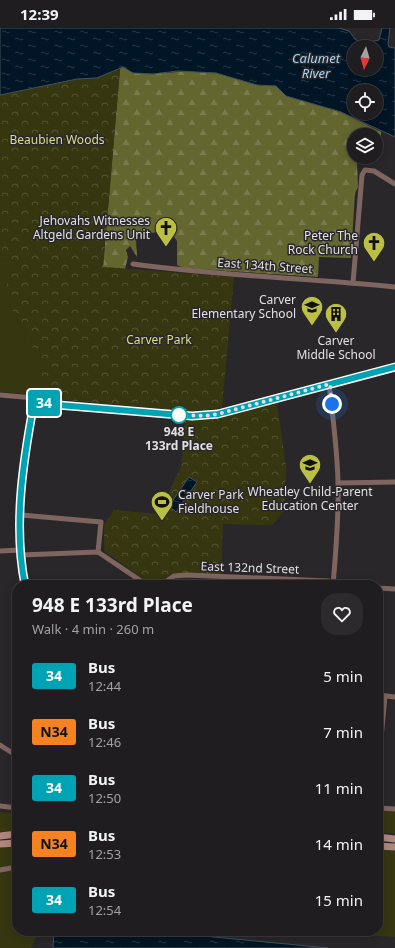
<!DOCTYPE html>
<meta charset="utf-8">
<style>
:root{--surface:#1f1d1f;--page:#2c2a2c;--text:#f1f3f6;--muted:#a1a2a4;--line:#3c3b3d}
body{margin:0;font-family:"Noto Sans",sans-serif;background:var(--page);color:var(--text);height:100vh;display:flex;flex-direction:column;font-size:15px;white-space:nowrap}
*{box-sizing:border-box;margin:0}
p{font-size:13px;color:var(--muted)}
.icon{flex:none;width:22px;height:22px;fill:none;stroke:currentColor;stroke-width:2;stroke-linecap:round;stroke-linejoin:round}
.map{position:relative;flex:1;overflow:hidden}
.details{position:absolute;left:12px;top:552px;width:371px;height:356px;display:flex;flex-direction:column;background:var(--surface);border-radius:16px;box-shadow:0 2px 10px #0003,0 0 0 1px var(--line)}
.details>*{flex:none}
.badge{padding:0 8px;border-radius:3px;font-size:14px;line-height:26px}
.needle{width:26px;rotate:185deg}
.fabs{position:absolute;left:347px;top:12px;display:grid;gap:8px}
.fabs a{display:grid;place-items:center;width:36px;height:36px;border-radius:50%;background:var(--surface);box-shadow:0 2px 10px #0003,0 0 0 1px var(--line);font-size:20px}
.you{position:absolute;width:20px;height:20px;margin:-10px;border:3px solid #fff;border-radius:50%;background:#1a73e8;box-shadow:0 0 0 6px #1a73e833}
.map>.badge{position:absolute;translate:-50% -50%;box-shadow:0 0 0 2px #fff}
.round{display:grid;place-items:center;flex:none;width:42px;height:42px;border-radius:16px;background:var(--page)}
.headline{display:flex;align-items:center;justify-content:space-between;height:68px;padding:0 20px}
h1{font-size:19px;font-weight:700;line-height:30px}
ul{padding:0;list-style:none}
li{display:flex;align-items:center;gap:12px;height:56px;padding:0 20px}
li div{flex:1}
li b{display:block;font-size:15px}
li em{font-style:normal}
li .badge{min-width:44px;font-weight:700;text-align:center}
.status{display:flex;justify-content:space-between;align-items:center;height:28px;padding:0 20px;background:var(--surface);direction:ltr}
.status svg{height:11px;fill:currentColor}
.map>svg:first-child{display:block}
.grass{fill:#363711}
.forest{fill:url(#forest-firs)}
.park{fill:url(#park-crowns)}
.water{fill:url(#water-ripples);stroke:#44525d;fill-rule:evenodd}
.lines{fill:none;stroke-linecap:round;stroke-linejoin:round}
.street{stroke:#7f655f;stroke-width:5}
.secondary{stroke:#b0877e;stroke-width:7}
.line-casing{stroke:#fff;stroke-width:9}
.line{stroke:#00a3b4;stroke-width:6}
.walk{stroke:#e1dfe1;stroke-width:4;stroke-dasharray:0 7.2}
.stop-dot{fill:#fff;stroke:#00a3b4;stroke-width:2}
.labels{text-anchor:middle;stroke-width:3;stroke-linejoin:round;paint-order:stroke}
.park-label{font-size:12px;fill:#dadf8b;stroke:#292729}
.poi-label{font-size:12px;fill:#e1dfe1;stroke:#292729;text-anchor:end}
.street-label{font-size:12px;fill:#e1dfe1;stroke:#292729}
.stop-label{font-size:12px;font-weight:bold;fill:#e1dfe1;stroke:#292729}
.water-label{font-size:13px;font-style:italic;fill:#a7d6f4;stroke:#292729}
</style>
<div class="status"><b>12:39</b><svg viewBox="0 0 49 12"><path d="M0 12V9h3v3zM5 12V6h3v6zM10 12V3h3v9zM15 12V0h3v12zM26 1h20v11H26zM47 4h2v5h-2z"/></svg></div>
<div class="map">
<svg width="395" height="920" viewBox="0 0 395 920">
<defs>
<pattern id="forest-firs" width="22" height="20" patternUnits="userSpaceOnUse"><rect width="22" height="20" fill="#63662f"/><path d="M5 1l3.5 6h-7zM16 11l3.5 6h-7z" fill="#797b4d"/></pattern>
<pattern id="park-crowns" width="20" height="18" patternUnits="userSpaceOnUse"><rect width="20" height="18" fill="#363711"/><path d="M2 6a3 3 0 1 1 6 0M12 15a3 3 0 1 1 6 0" fill="none" stroke="#535433"/></pattern>
<pattern id="water-ripples" width="26" height="14" patternUnits="userSpaceOnUse"><rect width="26" height="14" fill="#001525"/><path d="M2 4q2-2 4 0t4 0M15 11q2-2 4 0t4 0" fill="none" stroke="#253744"/></pattern>
</defs>
<rect width="100%" height="100%" fill="#292729"/>
<g class="grass">
<path d="M0,231L9,232V276L33,320H39L43,345L40,367L0,364Z"/>
<path d="M384,783L395,784V806L383,804L378,798L380,785Z"/>
<path d="M0,784L17,785V803L0,805Z"/>
<path d="M17,817V903H37L36,910L31,920H0V819Z"/>
<path d="M378,821L395,823V909L346,906L345,903H378Z"/>
</g>
<path class="forest" d="M122,39L167,45L187,43L216,45L257,57L276,58L286,68L341,84L381,104V115L376,121V107H354V129H375L372,136L360,130L357,133L358,159L355,165L351,230L319,229L318,249L183,240L177,237V213L172,206L160,204L139,206L136,211L137,229L130,218L126,222L128,229L125,241L103,239L120,41Z"/>
<g class="park">
<path d="M120,41L103,239L234,249L222,380L187,383L43,370L40,367C42,350 43,337 39,320H33L9,276L7,258L9,232L0,231V67L77,51L97,50Z"/>
<path d="M277,375L286,439L284,483L272,497L223,496L221,547L179,546L160,557H152L104,523V497L114,482L158,486L181,439L185,392L216,390Z"/>
</g>
<g class="water">
<path d="M0,0H339L349,3L356,12L364,15L379,12L382,0H390L388,16L389,19L395,20V109L341,84L286,68L276,58L257,57L216,45L178,43L153,46L133,45L123,39L97,50L77,51L0,67ZM354,19H376V41H354ZM354,63H376V85H354Z"/>
<path d="M189,449L197,454L176,484L169,478Z"/>
<path d="M54,903H152L328,920H53Z"/>
</g>
<g class="lines">
<g class="street">
<path d="M133,236C220,248 308,250 395,259"/>
<path d="M353,255L362,147L365,142L374,143L395,156"/>
<path d="M329,356C333,388 337,421 338,453C339,488 336,523 333,557"/>
<path d="M0,367L35,370C23,430 13,497 25,557"/>
<path d="M34,375L192,388L218,385L395,339"/>
<path d="M338,455L395,454"/>
<path d="M21,487L101,494L98,524"/>
<path d="M0,523L21,522"/>
<path d="M21,527L98,524L147,557"/>
<path d="M161,557L174,548L187,547L329,553L340,557"/>
<path d="M378,560L395,561"/>
<path d="M378,667L395,669"/>
<path d="M0,717L17,728"/>
<path d="M378,743L385,668"/>
<path d="M0,778L17,780"/>
<path d="M378,780L395,781"/>
<path d="M0,842L17,839"/>
</g>
<g class="secondary">
<path d="M0,808L17,806"/>
<path d="M378,809L395,811"/>
<path d="M0,816L17,815"/>
<path d="M378,818L395,819"/>
</g>
</g>
<g class="lines">
<g class="line-casing">
<path id="line" d="M25,557C13,498 23,433 34,375L192,388L218,386L395,339"/>
</g>
<use href="#line" class="line"/>
<path class="walk" d="M179,387L204,388L218,386L330,356L332,376"/>
</g>
<defs>
<g id="church-pin" transform="scale(1.15)"><path d="M0 17L-7.5 6A9.5 9.5 0 1 1 7.5 6Z" fill="#bbc045" stroke="#292729"/><path d="M-1.2-6h2.4v3.5h3.3v2.4h-3.3V6h-2.4V-.1h-3.3v-2.4h3.3Z" fill="#111"/></g>
<g id="school-pin" transform="scale(1.15)"><path d="M0 17L-7.5 6A9.5 9.5 0 1 1 7.5 6Z" fill="#bbc045" stroke="#292729"/><path d="M0-5L7-2L0 1L-7-2ZM-4 1L0 2.5L4 1V4Q0 6-4 4Z" fill="#111"/></g>
<g id="building-pin" transform="scale(1.15)"><path d="M0 17L-7.5 6A9.5 9.5 0 1 1 7.5 6Z" fill="#bbc045" stroke="#292729"/><path d="M-4-6H4V6H1V3H-1V6H-4ZM-2.5-4.3h1.7v1.8h-1.7ZM.8-4.3h1.7v1.8H.8ZM-2.5-1h1.7V.8h-1.7ZM.8-1h1.7V.8H.8Z" fill="#111"/></g>
<g id="stadium-pin" transform="scale(1.15)"><path d="M0 17L-7.5 6A9.5 9.5 0 1 1 7.5 6Z" fill="#bbc045" stroke="#292729"/><path d="M0-5a6.5 5 0 1 0 0 10a6.5 5 0 1 0 0-10ZM-3.5-1.8h7v3.6h-7Z" fill="#111"/></g>
</defs>
<g fill-rule="evenodd">
<use href="#church-pin" x="166" y="200"/>
<use href="#church-pin" x="374" y="215"/>
<use href="#school-pin" x="312" y="279"/>
<use href="#building-pin" x="336" y="286"/>
<use href="#school-pin" x="310" y="437"/>
<use href="#stadium-pin" x="162" y="474"/>
</g>
<circle class="stop-dot" cx="179" cy="387" r="8"/>
<g class="labels">
<g class="park-label">
<text x="57" y="116">Beaubien Woods</text>
<text x="159" y="316">Carver Park</text>
</g>
<g class="poi-label">
<text x="150" y="197">Jehovahs Witnesses<tspan x="150" dy="14">Altgeld Gardens Unit</tspan></text>
<text x="358" y="212">Peter The<tspan x="358" dy="14">Rock Church</tspan></text>
<text x="296" y="276">Carver<tspan x="296" dy="14">Elementary School</tspan></text>
<text x="336" y="317" text-anchor="middle">Carver<tspan x="336" dy="14">Middle School</tspan></text>
<text x="310" y="468" text-anchor="middle">Wheatley Child-Parent<tspan x="310" dy="14">Education Center</tspan></text>
<text x="178" y="471" text-anchor="start">Carver Park<tspan x="178" dy="14">Fieldhouse</tspan></text>
</g>
<g class="street-label">
<text transform="translate(265 238) rotate(4)" y="4">East 134th Street</text>
<text transform="translate(250 540) rotate(2)" y="4">East 132nd Street</text>
</g>
<g class="stop-label">
<text x="179" y="408">948 E<tspan x="179" dy="14">133rd Place</tspan></text>
</g>
<g class="water-label">
<text x="316" y="35">Calumet<tspan x="316" dy="15">River</tspan></text>
</g>
</g>
</svg>
<div class="fabs">
<a><svg class="needle" viewBox="-14 -14 28 28"><path d="M0-13l5 13h-10z" fill="#e53935"/><path d="M0 13l5-13h-10z" fill="#a1a2a4"/></svg></a>
<a><svg class="icon" aria-label="locate" viewBox="0 0 24 24"><circle cx="12" cy="12" r="6"/><path d="M12 2v4M12 18v4M2 12h4M18 12h4"/></svg></a>
<a><svg class="icon" aria-label="layers" viewBox="0 0 24 24"><path d="M12 4l9 5-9 5-9-5zM3 14l9 5 9-5"/></svg></a>
</div>
<div class="you" style="left:332px;top:376px"></div>
<b class="badge" style="left:44px;top:375px;background:#00a3b4;color:#fff">34</b>
<section class="details">
<div class="headline"><div><h1>948 E 133rd Place</h1><p>Walk · 4 min · 260 m</p></div><a class="round"><svg class="icon" aria-label="heart" viewBox="0 0 24 24"><path d="M12 20l-8-8c-3-5 5-10 8-4 3-6 11-1 8 4z"/></svg></a></div>
<ul>
<li><span class="badge" style="background:#00a3b4;color:#fff">34</span><div><b>Bus</b><p>12:44</p></div><em>5 min</em></li>
<li><span class="badge" style="background:#f58220;color:#111">N34</span><div><b>Bus</b><p>12:46</p></div><em>7 min</em></li>
<li><span class="badge" style="background:#00a3b4;color:#fff">34</span><div><b>Bus</b><p>12:50</p></div><em>11 min</em></li>
<li><span class="badge" style="background:#f58220;color:#111">N34</span><div><b>Bus</b><p>12:53</p></div><em>14 min</em></li>
<li><span class="badge" style="background:#00a3b4;color:#fff">34</span><div><b>Bus</b><p>12:54</p></div><em>15 min</em></li>
</ul>
</section>
</div>
